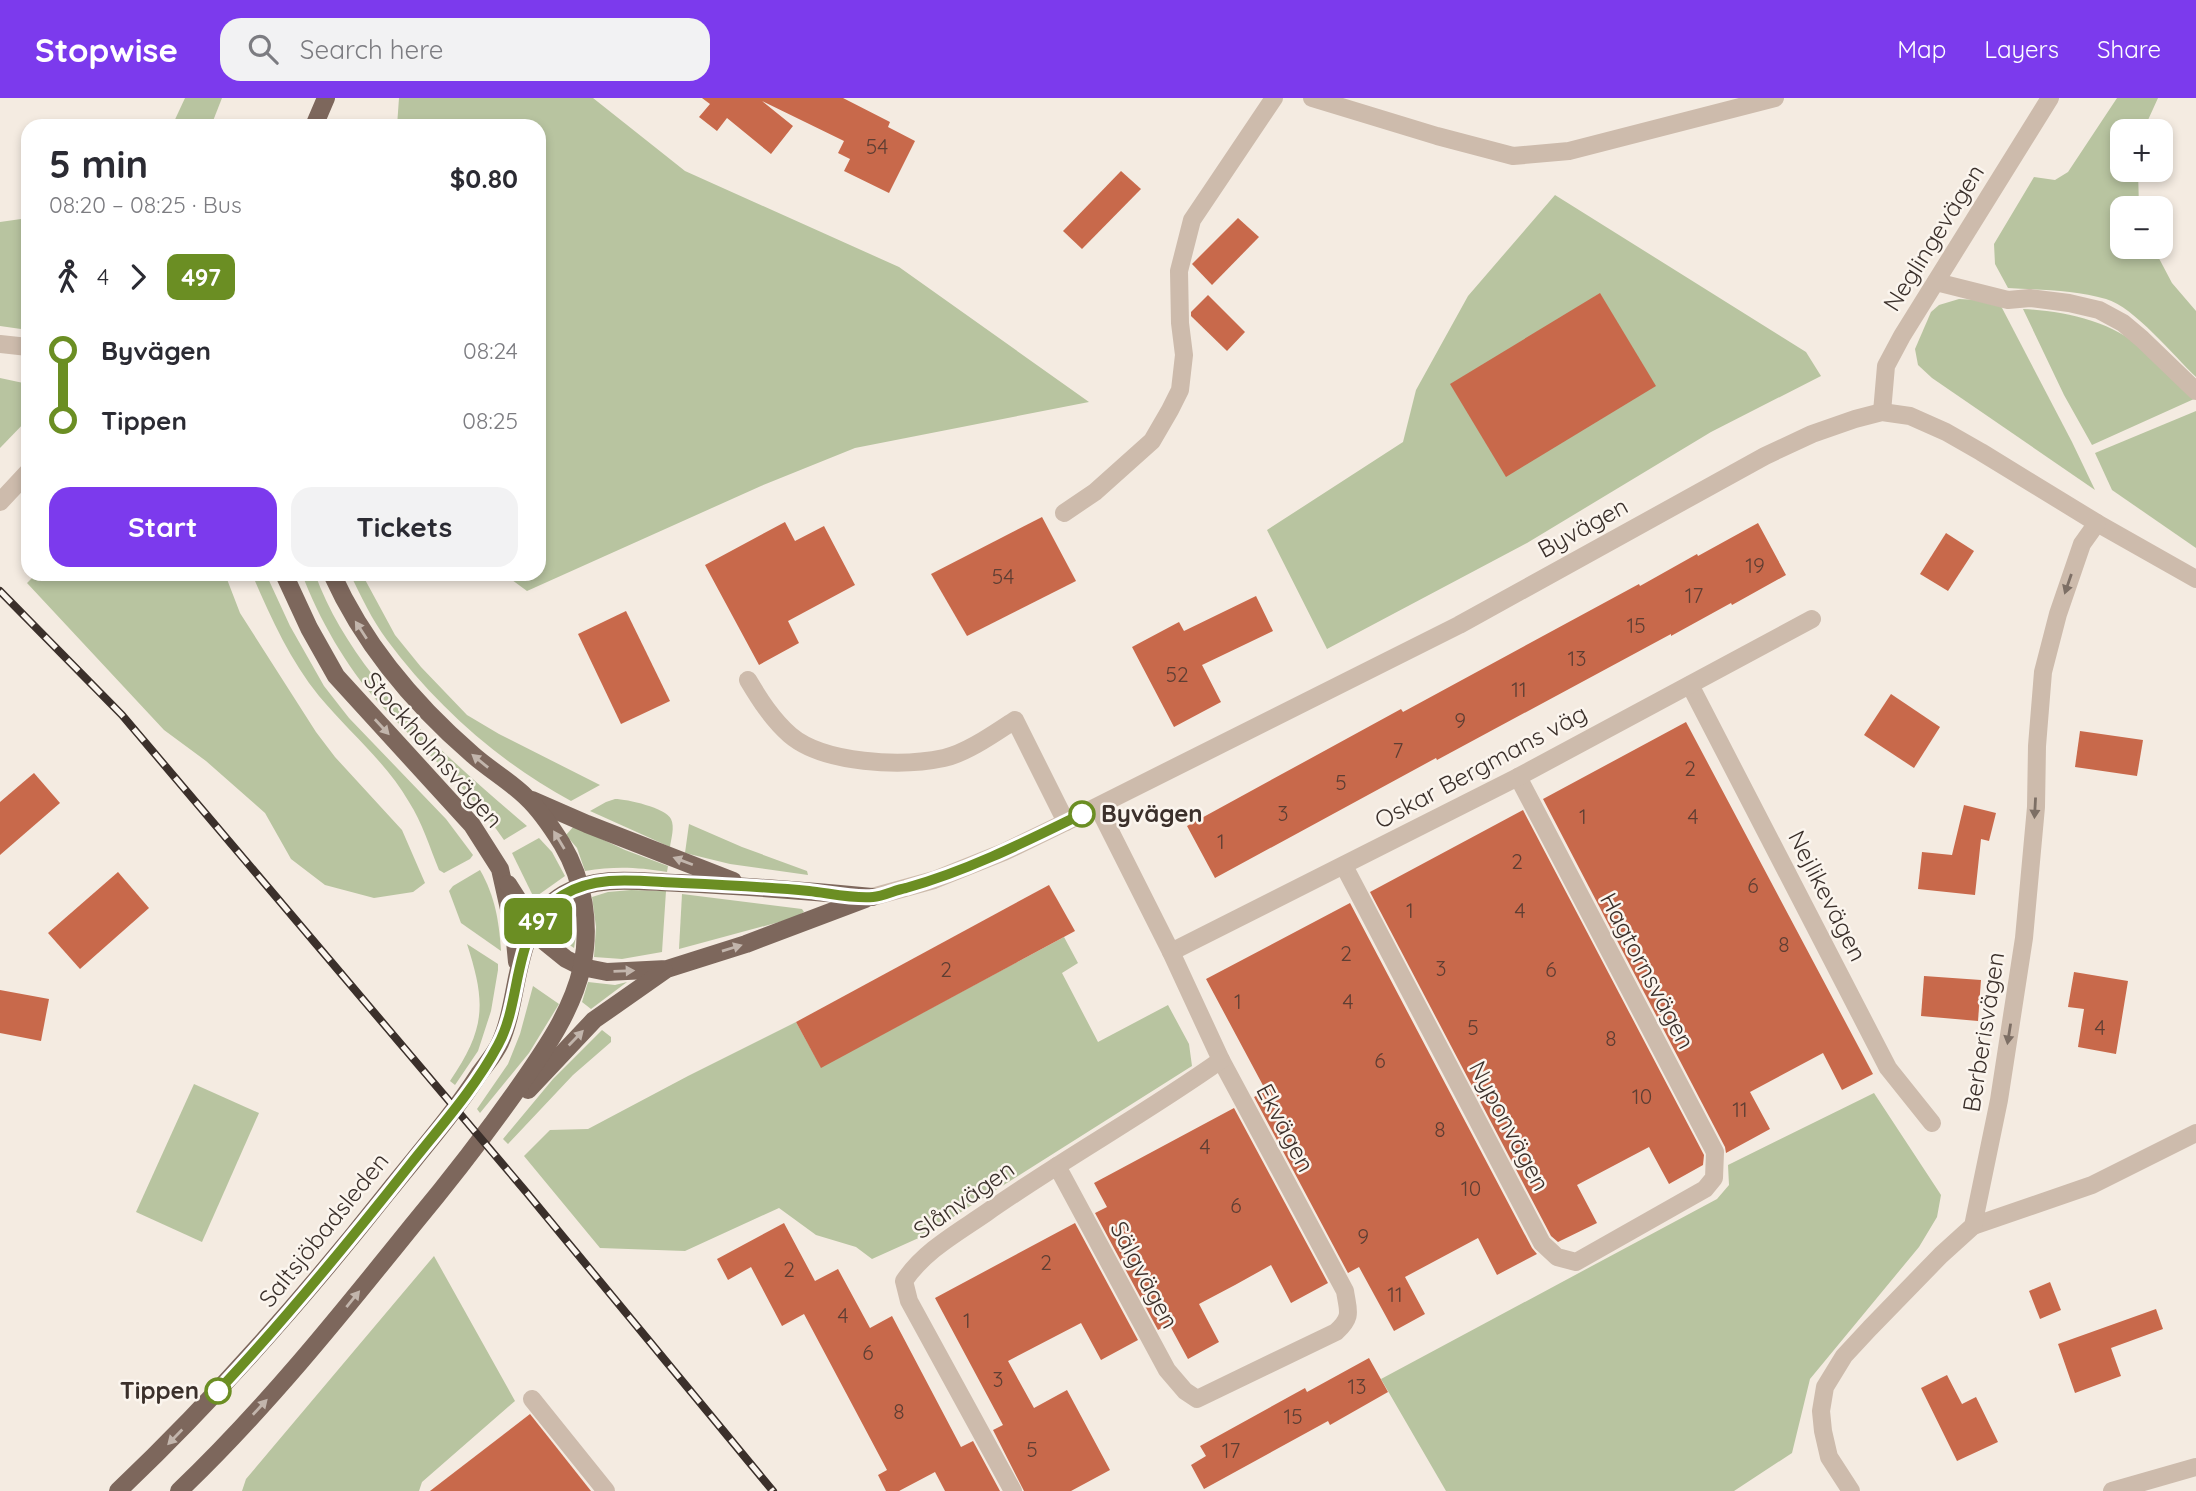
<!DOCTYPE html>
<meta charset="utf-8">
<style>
:root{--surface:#fff;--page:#f2f2f3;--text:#2b2b33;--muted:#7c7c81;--accent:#7c3aed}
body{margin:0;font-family:Quicksand,sans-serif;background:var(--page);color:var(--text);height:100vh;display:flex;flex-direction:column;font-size:26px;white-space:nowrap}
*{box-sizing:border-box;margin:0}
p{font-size:23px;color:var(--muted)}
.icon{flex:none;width:38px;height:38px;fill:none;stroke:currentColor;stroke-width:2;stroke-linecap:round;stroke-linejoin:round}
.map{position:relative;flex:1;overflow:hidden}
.sheet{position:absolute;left:21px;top:21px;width:525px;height:462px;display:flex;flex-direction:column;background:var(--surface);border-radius:21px;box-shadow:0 4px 10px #0003}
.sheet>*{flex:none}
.badge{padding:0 14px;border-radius:10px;font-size:24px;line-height:46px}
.fabs{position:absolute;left:2110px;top:21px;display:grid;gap:14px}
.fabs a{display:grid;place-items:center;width:63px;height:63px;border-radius:14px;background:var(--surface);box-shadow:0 4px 10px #0003;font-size:35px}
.map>.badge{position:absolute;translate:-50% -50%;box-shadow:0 0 0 4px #fff}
.legs{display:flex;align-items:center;gap:10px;height:77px;padding:0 28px;font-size:23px}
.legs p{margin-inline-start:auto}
.head{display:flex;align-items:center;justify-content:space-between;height:119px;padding:0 28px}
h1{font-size:38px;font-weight:700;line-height:52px}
.action{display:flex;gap:14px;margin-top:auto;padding:14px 28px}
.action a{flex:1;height:80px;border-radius:21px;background:var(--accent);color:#fff;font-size:28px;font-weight:700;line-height:80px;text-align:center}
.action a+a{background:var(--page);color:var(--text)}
ul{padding:0 28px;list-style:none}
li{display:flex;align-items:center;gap:24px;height:70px;font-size:26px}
li i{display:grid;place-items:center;width:10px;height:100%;margin:0 9px;background:currentColor}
li i::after{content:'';width:18px;height:18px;margin:-9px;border:5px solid;border-radius:50%;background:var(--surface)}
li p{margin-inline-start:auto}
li:first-child i{background:linear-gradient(#0000 50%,currentColor 0)}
li:last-child i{background:linear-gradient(currentColor 50%,#0000 0)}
header{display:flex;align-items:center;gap:42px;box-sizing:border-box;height:98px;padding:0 35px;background:var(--accent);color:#fff}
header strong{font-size:33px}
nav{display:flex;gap:38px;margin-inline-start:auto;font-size:24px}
.search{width:490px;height:63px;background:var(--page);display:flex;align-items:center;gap:18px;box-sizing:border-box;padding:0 24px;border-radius:21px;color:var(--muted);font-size:26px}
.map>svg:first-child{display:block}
.green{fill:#b8c4a0}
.building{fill:#c8694b}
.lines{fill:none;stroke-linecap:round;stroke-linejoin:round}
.minor{stroke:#cdbbac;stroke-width:18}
.major{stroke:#7d675c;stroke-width:18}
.rail-casing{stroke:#3b302b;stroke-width:8}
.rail{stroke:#fbf5ee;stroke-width:5;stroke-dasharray:16;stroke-linecap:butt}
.oneway{fill:#7d6f65}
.oneway2{fill:#c2b5ac}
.line-1-casing{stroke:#fff;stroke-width:16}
.line-1{stroke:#6b8e23;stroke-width:10}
.stop-1-dot{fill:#fff;stroke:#6b8e23;stroke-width:3.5}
.labels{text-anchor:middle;stroke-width:5;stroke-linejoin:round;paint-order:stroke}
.number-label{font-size:21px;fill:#5e3e33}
.street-label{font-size:24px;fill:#3b302b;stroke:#fbf5ee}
.stop-label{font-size:24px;font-weight:bold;fill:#3b302b;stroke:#fbf5ee;text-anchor:start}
</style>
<header>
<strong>Stopwise</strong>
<div class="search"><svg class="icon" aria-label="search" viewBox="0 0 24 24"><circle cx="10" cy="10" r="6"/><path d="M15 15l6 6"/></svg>Search here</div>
<nav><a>Map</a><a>Layers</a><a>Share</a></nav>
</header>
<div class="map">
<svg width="2196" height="1393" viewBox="0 0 2196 1393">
<rect width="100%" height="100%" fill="#f4ebe1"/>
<g class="green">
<path d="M185,0H222L211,28H172Z"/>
<path d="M399,0H593L685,73L899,169L1089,304L855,350L761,388L527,493L504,476H539V28H397Z"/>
<path d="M2117,0H2158L2143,33H2123V72H2138L2139,110H2123V149H2153L2172,185L2196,213V279C2174,258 2134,209 2106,201C2075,192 2041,192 2008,190L1995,166L1994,146L2034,79L2055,82L2068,74Z"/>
<path d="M1555,97L1806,254L1821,278L1711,334L1527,445L1327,551L1267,432L1403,344L1416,292L1468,198Z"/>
<path d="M28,120V232L0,228V124Z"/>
<path d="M1959,201L1977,202L2001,208L2072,344L2095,392L1932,280L1918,267L1915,251L1931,214L1939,207Z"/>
<path d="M2023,211C2064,213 2112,223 2144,252C2162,267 2177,285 2194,301L2092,347L2064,297Z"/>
<path d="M0,280L28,286V321L0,350Z"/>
<path d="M2196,313V450L2112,392L2095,355Z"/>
<path d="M36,476H225L240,515L316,634L335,659L402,732L425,785L413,794L374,800L325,787L291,761L265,715L206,663L164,632L27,485Z"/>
<path d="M252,476H266L290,528L324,588L349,620L446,721L473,757L470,761L444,775L439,772C430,750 422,724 409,704C386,664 348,633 319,598C290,562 270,518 252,476Z"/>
<path d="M302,476H315C352,578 446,659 527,728L504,742C469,690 420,650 378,604C346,568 319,521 302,476Z"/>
<path d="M350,476H362L395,537L421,569L467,617L499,636L600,687L571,703C499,664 436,608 387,542C372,522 361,498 350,476Z"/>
<path d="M615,701C627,701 666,710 671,721C675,729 671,741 670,749L590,713L606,704Z"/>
<path d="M689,726L742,749L807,773L808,777L730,766L685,755Z"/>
<path d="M574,728L625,752L668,768L667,774C637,769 615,768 585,773L577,750L566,737Z"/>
<path d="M539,740L552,754L565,778L534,800L512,755Z"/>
<path d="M480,772C495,798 499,823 501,853L461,825L449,793L453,788Z"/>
<path d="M631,792L666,793L662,854L622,861L594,859L596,829L592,799L608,794Z"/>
<path d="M682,796L802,811L804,814L794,820L679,851Z"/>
<path d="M571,805L576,838L574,850C552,836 540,819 571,805Z"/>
<path d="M1064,839L1078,865L1062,875L1098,944L1168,907L1189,946L1192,968L923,1138L872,1161L856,1149L816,1137L779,1110L685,1153L600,1150L524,1058L550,1032L588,1031L688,978L796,924L821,969Z"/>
<path d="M467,846L498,866V872L491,913L478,953L455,987L450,983C486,930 486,905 467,846Z"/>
<path d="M588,884L615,887L627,884L591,911L582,904Z"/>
<path d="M533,888L559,906L529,955L480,1015L477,1011L508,966L520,936Z"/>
<path d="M602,932L611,939V944L573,977L508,1046L503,1041L553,981Z"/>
<path d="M194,986L259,1015L202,1144L136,1114Z"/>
<path d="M1874,995L1941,1097L1937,1119L1919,1149L1810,1281L1792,1355L1734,1393H1446L1381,1281L1717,1101L1729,1087L1728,1067Z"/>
<path d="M434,1158L515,1303L422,1384L419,1393H242L246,1381Z"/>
</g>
<g class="building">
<path d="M702,0H843L890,24L888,29L915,43L889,95L844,73L850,61L838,55L844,43L762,3L793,28L771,56L727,20L717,33L699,19L710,6Z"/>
<path d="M1121,73L1141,91L1082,151L1063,133Z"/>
<path d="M1238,120L1259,139L1212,187L1192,166Z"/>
<path d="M1600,195L1656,288L1506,379L1450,286Z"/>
<path d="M1208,197L1245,234L1227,253L1191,218V214Z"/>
<path d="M1042,419L1076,483L967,538L931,476Z"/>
<path d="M785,424L795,443L824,428L855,487L788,523L799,545L759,567L705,467Z"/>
<path d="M1758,425L1786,477L1732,507L1731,505L1671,538V536L1437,662L1436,660L1215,780L1187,728L1401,611L1403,614L1639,486L1640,488L1697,456L1698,458Z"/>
<path d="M1946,435L1974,453L1948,493L1920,476Z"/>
<path d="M1256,498L1273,533L1202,567L1221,604L1174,629L1132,549L1179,524L1184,533Z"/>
<path d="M626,513L670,603L621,626L578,536Z"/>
<path d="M1891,596L1940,629L1914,670L1864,637Z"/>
<path d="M1686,624L1873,976L1842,992L1823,955L1750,994L1770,1031L1726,1055L1725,1049L1543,701Z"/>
<path d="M2080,633L2143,642L2137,678L2075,669Z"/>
<path d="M34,675L60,705L0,757V704Z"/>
<path d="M1964,707L1996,715L1989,743L1981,741L1975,797L1918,791L1922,754L1952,757Z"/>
<path d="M1523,712L1704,1057L1703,1067L1669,1086L1649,1049L1577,1087L1597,1125L1558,1144L1551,1138L1370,794Z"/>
<path d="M118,774L149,810L80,871L48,835Z"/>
<path d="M1049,787L1075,833L821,970L796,924Z"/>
<path d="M1350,805L1532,1150L1537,1156L1497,1177L1478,1140L1405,1179L1425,1216L1394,1233L1359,1169L1348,1175L1254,999L1266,993L1206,881Z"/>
<path d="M2074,874L2128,883L2116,956L2078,949L2084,911L2068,909Z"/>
<path d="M1924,878L1981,882L1978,923L1921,918Z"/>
<path d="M0,892L49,901L41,943L0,935Z"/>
<path d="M1234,1010L1328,1185L1291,1205L1271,1167L1235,1187L1199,1206L1219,1244L1188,1261L1169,1226L1158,1232L1095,1115L1107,1109L1094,1085Z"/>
<path d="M784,1125L815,1183L838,1171L870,1230L892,1218L961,1349L973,1343L1000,1393H945L935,1374L899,1393H886L878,1377L887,1372L804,1216L782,1228L751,1169L728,1182L717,1161Z"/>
<path d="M1075,1125L1138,1242L1101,1262L1081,1225L1008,1263L1034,1310L1067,1292L1110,1372L1071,1393H1024L993,1332L1003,1327L935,1200Z"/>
<path d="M2050,1184L2061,1212L2040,1221L2029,1193Z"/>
<path d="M2156,1211L2163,1231L2111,1250L2121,1278L2075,1295L2058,1246Z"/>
<path d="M1369,1260L1388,1294L1330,1327L1328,1323L1204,1391L1191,1367L1206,1358L1200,1348L1305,1290L1307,1294Z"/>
<path d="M1947,1277L1962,1306L1976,1299L1998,1344L1957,1363L1921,1290Z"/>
<path d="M530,1316L591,1393H430Z"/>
</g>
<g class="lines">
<g class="minor">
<path d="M1312,0L1437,38L1513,58L1569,53L1775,0"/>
<path d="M1936,184L2008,202L2030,200L2069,205L2099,212L2123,225L2142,241L2196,293"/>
<path d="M0,246L28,249"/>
<path d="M1882,314L1886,268L1902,238L2050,0"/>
<path d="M0,404L28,374"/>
<path d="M1064,415L1095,394L1152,343L1170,312L1180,292L1184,257L1180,225L1179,173L1192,122L1274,0"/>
<path d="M748,582C760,602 772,621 790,637C824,666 902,669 944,660C967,655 995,635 1015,622L1066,724"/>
<path d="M1690,587L1888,970L1932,1025"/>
<path d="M1344,768L1542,1145L1557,1159L1576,1164L1705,1091L1714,1080L1715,1054L1518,679"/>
<path d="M872,799L934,782L1004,754L1066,724L1459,527L1765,358L1812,336L1855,321L1882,314L1910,318L1946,334L1981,354L2097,425L2196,481"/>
<path d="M1171,854L1518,679L1812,521"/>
<path d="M1057,1068L1167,1272L1185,1293L1197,1301L1336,1234C1353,1219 1348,1213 1345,1193L1221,962L1171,854L1098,709"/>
<path d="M1973,1128L2092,1087L2196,1035"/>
<path d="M532,1301L606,1393"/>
<path d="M1013,1393L909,1203L904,1183C924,1153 957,1135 986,1115C1063,1061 1145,1016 1221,962"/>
<path d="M1851,1393L1829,1359L1823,1333L1821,1313L1825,1289L1844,1258L1870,1230L1941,1157L1973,1128L1999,1002L2024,840L2036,709L2037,648L2043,574L2058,516L2082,446L2097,425"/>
<path d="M2112,1393L2196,1369"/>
</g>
<g class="major">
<path d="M314,28L326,0"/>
<path d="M284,476L309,530L336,578L472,727L500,771L514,833L517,864"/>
<path d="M532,702L587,726L733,783"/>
<path d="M508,786L545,844L566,861L582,869L607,874L667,871L746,846L865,801"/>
<path d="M528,992L594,922L664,873"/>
<path d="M118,1393C216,1300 304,1200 387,1095C418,1056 452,1018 479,976C486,966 495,956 500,945C522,897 511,827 564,796C598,776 642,784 679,785C744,788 808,793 872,799"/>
<path d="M179,1393C264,1312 338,1220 412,1128C451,1081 486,1036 521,986C546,950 572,913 582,869C591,827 584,783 562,746C552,730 541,713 527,700C511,684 490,672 473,657C414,606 364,547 332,476"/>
</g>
<g class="rail-casing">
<path id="rail" d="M0,493L122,617L527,1095L773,1393"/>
</g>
<use href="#rail" class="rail"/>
</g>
<defs><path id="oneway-solid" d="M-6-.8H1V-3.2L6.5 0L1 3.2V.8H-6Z" transform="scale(1.75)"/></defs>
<g class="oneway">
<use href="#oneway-solid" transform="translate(2068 486) rotate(109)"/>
<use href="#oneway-solid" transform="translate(2035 710) rotate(93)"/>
<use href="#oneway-solid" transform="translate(2009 936) rotate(99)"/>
</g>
<g class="oneway2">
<use href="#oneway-solid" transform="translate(361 532) rotate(-123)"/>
<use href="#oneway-solid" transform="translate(382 629) rotate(47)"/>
<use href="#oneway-solid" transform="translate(480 663) rotate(-141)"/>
<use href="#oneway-solid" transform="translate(559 742) rotate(-121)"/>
<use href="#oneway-solid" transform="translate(683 763) rotate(-159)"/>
<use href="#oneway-solid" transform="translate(732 850) rotate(-17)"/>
<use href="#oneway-solid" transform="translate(624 873) rotate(-2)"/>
<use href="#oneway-solid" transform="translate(576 940) rotate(-46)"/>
<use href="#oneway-solid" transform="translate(353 1201) rotate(-51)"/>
<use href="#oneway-solid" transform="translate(260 1309) rotate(-47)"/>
<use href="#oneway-solid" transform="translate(175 1339) rotate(134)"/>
</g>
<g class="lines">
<g class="line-1-casing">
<path id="line-1" d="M218,1293C286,1221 348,1145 409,1068C440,1029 475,990 498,947C524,900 510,829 563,797C598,775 644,784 682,785C725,787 767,789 809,793C828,795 854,801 873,799C884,798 895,792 906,790C967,773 1025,744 1082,716"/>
</g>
<use href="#line-1" class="line-1"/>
</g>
<g class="stop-1-dot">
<circle cx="1082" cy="716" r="12"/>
<circle cx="218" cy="1293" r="12"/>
</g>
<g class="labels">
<g class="number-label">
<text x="877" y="56">54</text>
<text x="1755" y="475">19</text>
<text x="1003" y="486">54</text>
<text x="1694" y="505">17</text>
<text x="1636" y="535">15</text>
<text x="1577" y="568">13</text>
<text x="1177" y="584">52</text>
<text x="1519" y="599">11</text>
<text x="1460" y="630">9</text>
<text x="1398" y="660">7</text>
<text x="1690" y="678">2</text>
<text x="1341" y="692">5</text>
<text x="1283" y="723">3</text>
<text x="1583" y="726">1</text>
<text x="1693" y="726">4</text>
<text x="1221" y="751">1</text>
<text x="1517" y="771">2</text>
<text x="1753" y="795">6</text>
<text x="1410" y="820">1</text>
<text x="1520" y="820">4</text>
<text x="1784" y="854">8</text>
<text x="1346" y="863">2</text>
<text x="1441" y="878">3</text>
<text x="946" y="879">2</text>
<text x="1551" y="879">6</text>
<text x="1238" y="911">1</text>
<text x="1348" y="911">4</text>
<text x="1473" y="937">5</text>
<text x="2100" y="937">4</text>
<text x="1611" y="948">8</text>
<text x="1380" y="970">6</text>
<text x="1642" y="1006">10</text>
<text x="1740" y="1019">11</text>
<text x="1440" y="1039">8</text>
<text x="1205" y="1056">4</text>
<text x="1471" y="1098">10</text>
<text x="1236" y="1115">6</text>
<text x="1363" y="1146">9</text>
<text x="1046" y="1172">2</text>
<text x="789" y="1179">2</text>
<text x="1395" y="1204">11</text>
<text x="843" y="1225">4</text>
<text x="967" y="1230">1</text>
<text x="868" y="1262">6</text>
<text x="998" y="1289">3</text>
<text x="1357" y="1296">13</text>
<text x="899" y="1321">8</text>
<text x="1293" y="1326">15</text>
<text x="1032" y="1359">5</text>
<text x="1231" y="1360">17</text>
</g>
<g class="street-label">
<text transform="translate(1934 140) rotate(-58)" y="8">Neglingevägen</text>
<text transform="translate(1583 430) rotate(-29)" y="8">Byvägen</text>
<text transform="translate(433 652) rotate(49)" y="8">Stockholmsvägen</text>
<text transform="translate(1481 669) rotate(-28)" y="8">Oskar Bergmans väg</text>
<text transform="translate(1827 798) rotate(63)" y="8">Nejlikevägen</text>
<text transform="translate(1647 873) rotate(62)" y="8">Hagtornsvägen</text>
<text transform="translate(1984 934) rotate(-81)" y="8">Berberisvägen</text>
<text transform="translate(1509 1028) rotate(62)" y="8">Nyponvägen</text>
<text transform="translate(1285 1030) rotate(62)" y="8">Ekvägen</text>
<text transform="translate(964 1102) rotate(-35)" y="8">Slånvägen</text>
<text transform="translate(324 1132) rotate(-51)" y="8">Saltsjöbadsleden</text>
<text transform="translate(1144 1177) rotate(62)" y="8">Sälgvägen</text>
</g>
<g class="stop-label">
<text x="1101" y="724">Byvägen</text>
<text x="199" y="1301" text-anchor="end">Tippen</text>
</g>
</g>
</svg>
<div class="fabs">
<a>+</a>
<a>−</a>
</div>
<b class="badge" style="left:538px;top:823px;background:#6b8e23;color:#fff">497</b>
<section class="sheet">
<div class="head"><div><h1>5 min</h1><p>08:20 – 08:25 · Bus</p></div><b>$0.80</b></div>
<div class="legs"><svg class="icon" aria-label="walk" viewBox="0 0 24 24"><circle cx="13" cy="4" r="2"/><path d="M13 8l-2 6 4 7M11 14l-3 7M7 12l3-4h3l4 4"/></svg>4<svg class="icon" aria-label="forward" viewBox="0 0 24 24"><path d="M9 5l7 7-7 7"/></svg><b class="badge" style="background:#6b8e23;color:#fff">497</b></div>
<ul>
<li><i style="color:#6b8e23"></i><b>Byvägen</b><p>08:24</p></li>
<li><i style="color:#6b8e23"></i><b>Tippen</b><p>08:25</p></li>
</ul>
<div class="action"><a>Start</a><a>Tickets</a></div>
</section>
</div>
